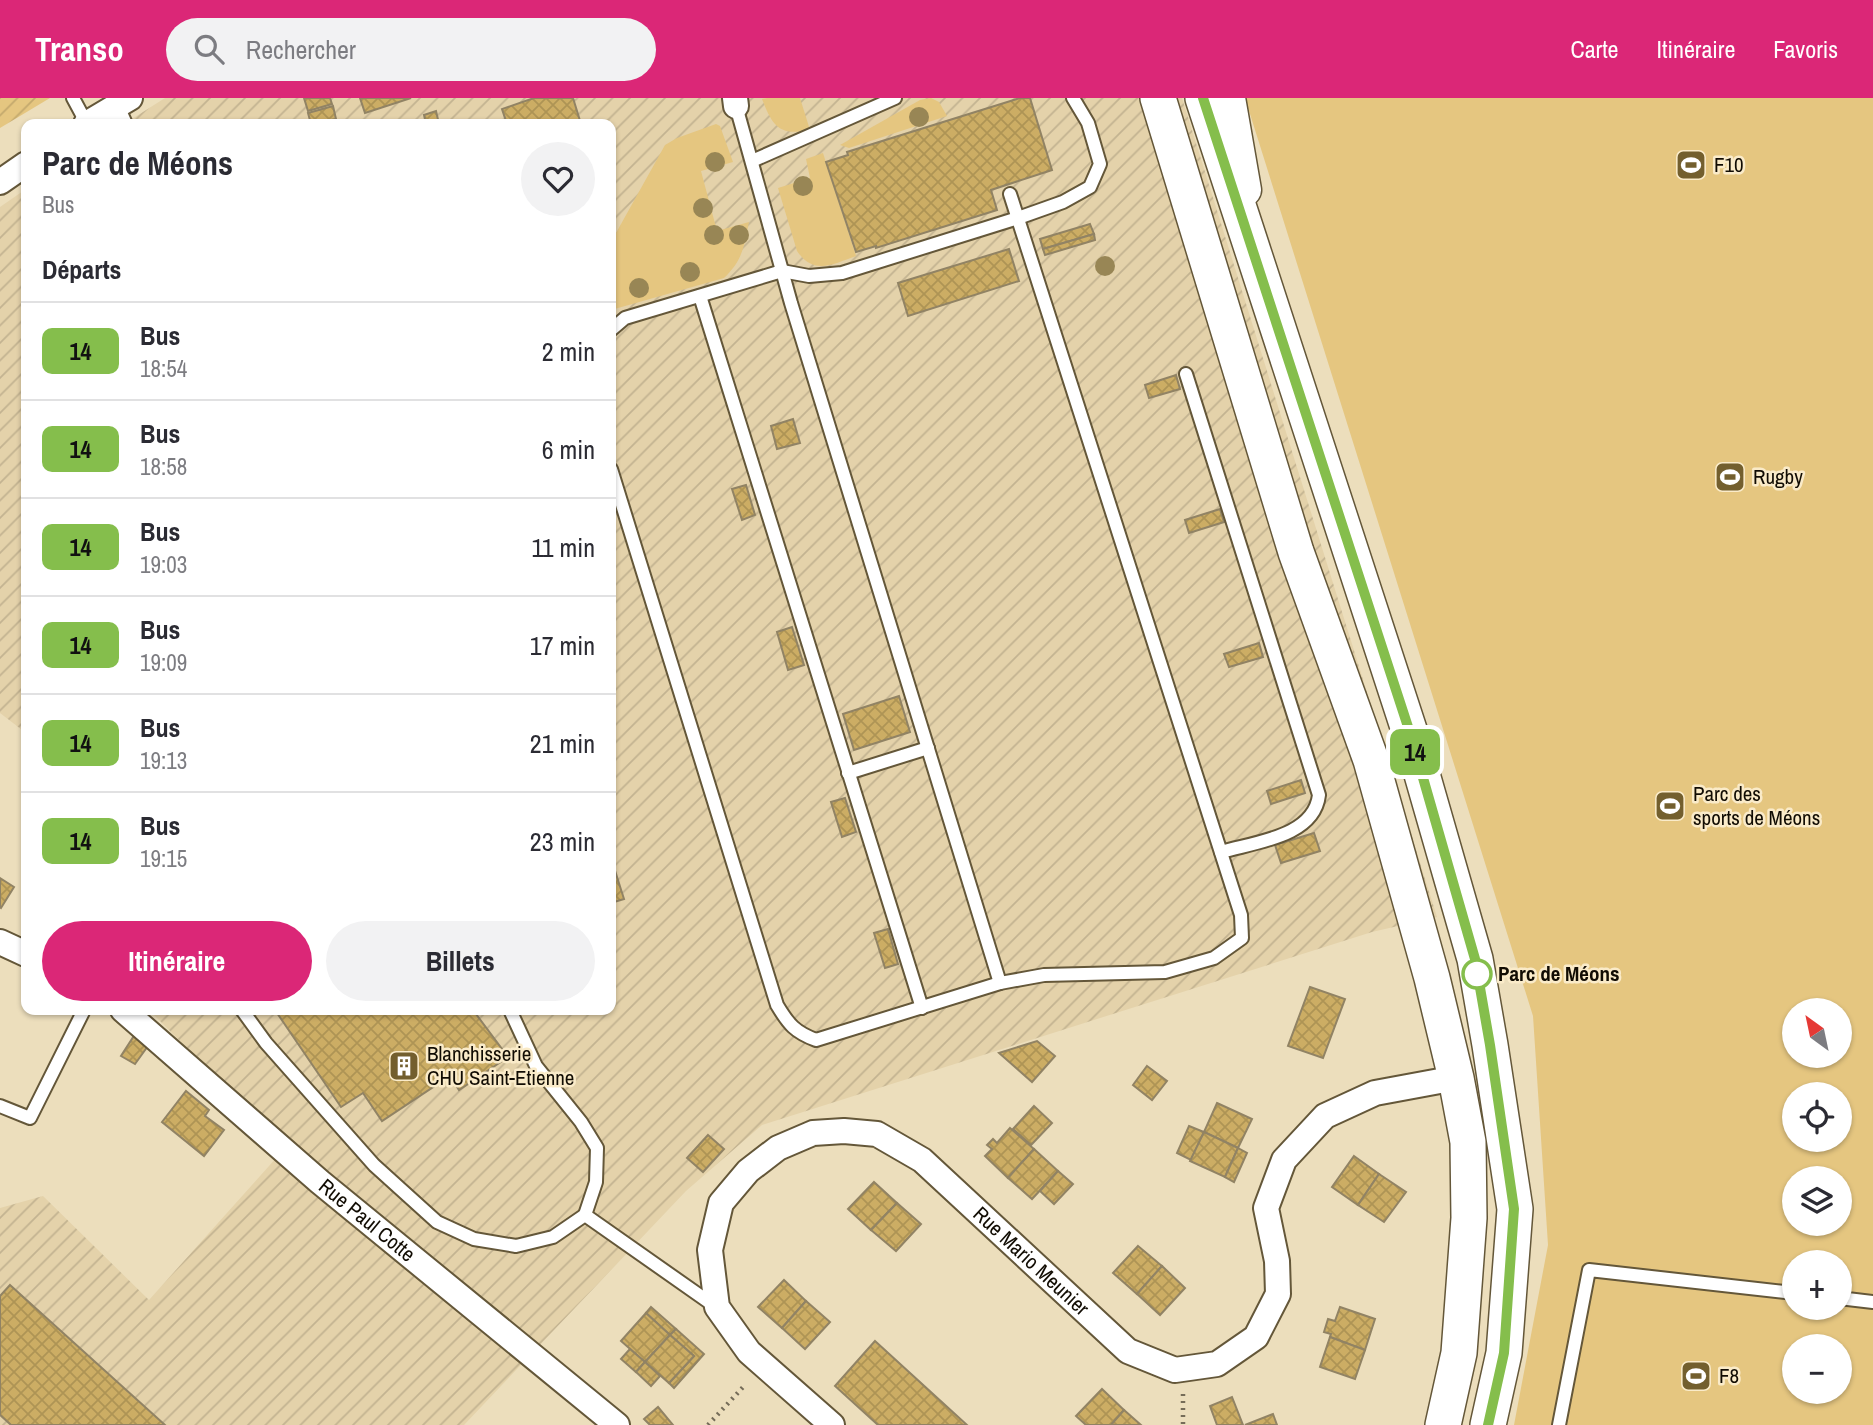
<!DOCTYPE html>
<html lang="fr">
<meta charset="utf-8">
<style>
:root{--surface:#fff;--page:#f2f2f3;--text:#2b2b33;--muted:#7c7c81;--line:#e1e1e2;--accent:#db2777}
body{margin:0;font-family:"Archivo Narrow",sans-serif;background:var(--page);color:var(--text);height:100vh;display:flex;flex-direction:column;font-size:26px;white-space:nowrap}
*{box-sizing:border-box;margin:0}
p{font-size:23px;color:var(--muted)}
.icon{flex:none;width:38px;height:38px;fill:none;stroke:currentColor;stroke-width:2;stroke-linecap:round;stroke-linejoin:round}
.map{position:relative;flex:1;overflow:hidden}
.panel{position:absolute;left:21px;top:21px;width:595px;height:896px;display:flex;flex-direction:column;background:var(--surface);border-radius:14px;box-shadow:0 2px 5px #0004}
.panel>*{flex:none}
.badge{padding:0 14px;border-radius:10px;font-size:24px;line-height:46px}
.needle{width:46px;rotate:327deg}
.fabs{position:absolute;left:1782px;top:900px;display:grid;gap:14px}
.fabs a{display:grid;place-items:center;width:70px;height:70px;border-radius:50%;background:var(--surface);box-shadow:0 2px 5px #0004;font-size:35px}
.map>.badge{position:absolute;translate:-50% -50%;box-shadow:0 0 0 4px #fff}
h2{padding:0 21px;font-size:26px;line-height:63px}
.round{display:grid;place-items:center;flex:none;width:74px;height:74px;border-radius:37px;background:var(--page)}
.head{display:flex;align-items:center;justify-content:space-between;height:119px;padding:0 21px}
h1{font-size:33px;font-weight:800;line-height:52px}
.cta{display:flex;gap:14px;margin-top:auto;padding:14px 21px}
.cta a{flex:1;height:80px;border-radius:42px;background:var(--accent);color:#fff;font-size:28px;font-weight:800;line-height:80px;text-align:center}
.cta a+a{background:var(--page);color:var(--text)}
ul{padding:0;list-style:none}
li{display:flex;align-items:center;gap:21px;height:98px;padding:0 21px;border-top:2px solid var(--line)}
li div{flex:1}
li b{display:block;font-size:26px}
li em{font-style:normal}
li .badge{min-width:77px;font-weight:700;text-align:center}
header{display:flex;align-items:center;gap:42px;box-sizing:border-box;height:98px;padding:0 35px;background:var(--accent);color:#fff}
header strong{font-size:33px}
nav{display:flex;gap:38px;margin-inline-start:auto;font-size:24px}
.search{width:490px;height:63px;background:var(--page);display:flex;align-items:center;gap:18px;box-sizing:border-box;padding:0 24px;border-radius:38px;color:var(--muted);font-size:26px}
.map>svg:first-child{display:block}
.industrial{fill:url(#industrial-furrows)}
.grass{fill:#e5c680;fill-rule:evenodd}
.garden{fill:url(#garden-furrows)}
.building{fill:url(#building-cross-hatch);stroke:#918364;stroke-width:2}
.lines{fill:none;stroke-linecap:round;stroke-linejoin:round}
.service-casing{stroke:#645739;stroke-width:16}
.minor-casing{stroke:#645739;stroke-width:28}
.tertiary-casing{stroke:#645739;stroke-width:35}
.secondary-casing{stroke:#645739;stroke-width:38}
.path{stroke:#756c58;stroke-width:4.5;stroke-dasharray:2 5;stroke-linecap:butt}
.service{stroke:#fff;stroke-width:12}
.minor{stroke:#fff;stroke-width:24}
.tertiary{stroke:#fff;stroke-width:32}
.secondary{stroke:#fff;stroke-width:35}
.tree{fill:#988655}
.line-casing{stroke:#fff;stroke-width:16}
.line{stroke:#85be4c;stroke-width:10}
.stop-dot{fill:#fff;stroke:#85be4c;stroke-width:3.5}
.labels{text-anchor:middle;stroke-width:5;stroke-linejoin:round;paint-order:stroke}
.poi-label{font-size:21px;fill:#110c03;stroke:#faebc9;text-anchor:start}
.stop-label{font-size:21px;font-weight:bold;fill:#110c03;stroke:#faebc9;text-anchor:start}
.street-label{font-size:21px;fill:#110c03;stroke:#faebc9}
</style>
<header>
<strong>Transo</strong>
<div class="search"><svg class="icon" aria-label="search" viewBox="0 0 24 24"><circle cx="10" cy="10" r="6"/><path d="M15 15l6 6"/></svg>Rechercher</div>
<nav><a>Carte</a><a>Itinéraire</a><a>Favoris</a></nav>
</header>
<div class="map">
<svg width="1873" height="1327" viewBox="0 0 1873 1327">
<defs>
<pattern id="industrial-furrows" width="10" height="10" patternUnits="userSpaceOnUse" patternTransform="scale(1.75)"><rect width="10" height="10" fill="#e4d2aa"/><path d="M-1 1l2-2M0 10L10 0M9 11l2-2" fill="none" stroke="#c3b391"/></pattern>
<pattern id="garden-furrows" width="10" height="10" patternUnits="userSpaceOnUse" patternTransform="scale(1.75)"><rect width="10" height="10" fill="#e5c680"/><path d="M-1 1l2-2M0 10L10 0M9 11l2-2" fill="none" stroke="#c3a96d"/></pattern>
<pattern id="building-cross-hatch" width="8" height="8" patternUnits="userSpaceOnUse" patternTransform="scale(1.75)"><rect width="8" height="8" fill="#ccad64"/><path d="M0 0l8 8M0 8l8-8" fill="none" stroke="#ae9455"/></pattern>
</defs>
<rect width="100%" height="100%" fill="#ecdebc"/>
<g class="industrial">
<path d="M165,0H1182L1437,819L1372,834L762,1027L686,1093L464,1327H0V1110L43,1098L149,1202L286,1049L149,912H611V26H124Z"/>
<path d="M26,91V635L0,615V109Z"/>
</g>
<g class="grass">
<path d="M767,0H800L810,32C779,38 773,29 762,1Z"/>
<path d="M931,0L939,4L947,18L849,50L840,47L920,2Z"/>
<path d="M1245,0H1873V1327H1514L1548,1147L1533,918ZM1794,912H1839V957H1794ZM1794,996H1839V1041H1794ZM1794,1080H1839V1125H1794ZM1794,1164H1839V1209H1794ZM1794,1248H1839V1293H1794Z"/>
<path d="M716,26L720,28L733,64L701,73L717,133L749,124C744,148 743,162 724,180L611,212V144L665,47L677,40Z"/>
<path d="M823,55L856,158C833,166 814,178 797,153L778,90L810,80L806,61Z"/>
</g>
<path class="garden" d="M0,0H50L0,30Z"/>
<g class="building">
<path d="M304,0H330L332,6L308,13Z"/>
<path d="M360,0H411L365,15Z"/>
<path d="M573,0L581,26H507L502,11L534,0Z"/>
<path d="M1020,0H1030L1052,72L991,92L997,112L876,150V148L856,154L826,64L848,57L847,54Z"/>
<path d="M333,8L336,21L311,26L308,15Z"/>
<path d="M436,13L439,26H426L424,17Z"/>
<path d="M1090,126L1094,136L1043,151L1040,141Z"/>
<path d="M1094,136L1095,142L1045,157L1043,151Z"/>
<path d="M1009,151L1019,183L908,218L898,185Z"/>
<path d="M1176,277L1180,291L1149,300L1145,287Z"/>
<path d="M793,321L800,345L777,351L771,328Z"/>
<path d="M746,387L755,417L742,422L732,391Z"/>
<path d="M1220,411L1224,424L1189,435L1185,422Z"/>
<path d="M792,529L804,567L788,572L777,534Z"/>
<path d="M1259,545L1263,559L1229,569L1224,556Z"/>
<path d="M899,598L910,634L854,652L843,616Z"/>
<path d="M1301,682L1305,695L1271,706L1267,693Z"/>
<path d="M845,700L856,734L842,739L831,704Z"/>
<path d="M1314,735L1320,753L1281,765L1275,747Z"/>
<path d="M611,760L624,801L611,805Z"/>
<path d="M0,780L14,789L1,810L0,809Z"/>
<path d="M888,831L898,866L885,870L874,835Z"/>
<path d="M1310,889L1345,901L1323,960L1288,948Z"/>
<path d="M275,912H473L508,959L459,992L450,978L382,1023L363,995L341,1009Z"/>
<path d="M139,930L153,941L135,966L121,958Z"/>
<path d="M1037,943L1055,958L1032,984L999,955Z"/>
<path d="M1147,968L1167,983L1152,1002L1133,987Z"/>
<path d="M186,993L209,1012L205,1018L224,1032L204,1058L162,1024Z"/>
<path d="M1217,1005L1252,1021L1238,1050L1204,1034Z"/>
<path d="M1034,1008L1052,1025L1031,1047L1013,1031Z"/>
<path d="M1189,1028L1204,1034L1191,1062L1177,1055Z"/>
<path d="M1010,1030L1034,1051L1008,1080L985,1058L992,1051L987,1047L993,1041L997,1045Z"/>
<path d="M1204,1034L1238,1050L1225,1079L1190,1063Z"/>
<path d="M708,1037L724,1051L703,1074L687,1060Z"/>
<path d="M1238,1050L1247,1055L1234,1084L1225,1079Z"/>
<path d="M1034,1051L1058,1073L1032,1101L1008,1080Z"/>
<path d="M1354,1058L1379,1076L1358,1107L1332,1089Z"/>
<path d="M1058,1073L1073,1086L1054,1106L1040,1093Z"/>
<path d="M1379,1076L1406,1094L1384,1124L1358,1107Z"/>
<path d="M874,1084L897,1105L871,1132L848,1111Z"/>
<path d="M897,1105L921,1126L896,1153L871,1132Z"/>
<path d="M1138,1148L1162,1168L1137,1196L1113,1175Z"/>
<path d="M1162,1168L1185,1190L1160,1217L1137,1196Z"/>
<path d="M784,1182L806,1203L782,1230L758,1209Z"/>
<path d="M10,1187L165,1327H11L0,1317V1198Z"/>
<path d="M806,1203L830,1224L805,1251L782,1230Z"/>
<path d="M651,1209L676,1231L670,1237L646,1215Z"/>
<path d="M1340,1209L1375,1221L1365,1252L1330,1239L1331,1236L1324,1234L1328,1221L1335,1223Z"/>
<path d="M646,1215L670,1237L645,1264L621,1243Z"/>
<path d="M676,1231L704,1256L674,1290L669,1285L694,1258L670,1237Z"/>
<path d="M670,1237L694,1258L669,1285L645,1264Z"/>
<path d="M1330,1239L1365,1252L1355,1281L1320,1269Z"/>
<path d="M875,1243L967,1327H878L835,1288Z"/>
<path d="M630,1251L645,1264L636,1274L621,1261Z"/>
<path d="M645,1264L660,1278L651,1288L636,1274Z"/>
<path d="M1102,1291L1124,1312L1111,1327H1086L1076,1318Z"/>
<path d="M1232,1299L1243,1327H1217L1210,1308Z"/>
<path d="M658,1309L673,1327H650L644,1321Z"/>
<path d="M1124,1312L1141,1327H1111Z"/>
<path d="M1273,1316L1277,1327H1245Z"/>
</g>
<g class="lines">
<g class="service-casing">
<g id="service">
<path d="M73,0L87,26"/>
<path d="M118,8L126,26"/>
<path d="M736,8L791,205L1000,885"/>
<path d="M752,63L895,0"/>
<path d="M700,198L922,910"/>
<path d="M611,232L625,220L782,173L809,178L842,175L1018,120L1063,104L1090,89L1100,66L1088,25L1073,0"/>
<path d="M1186,276L1319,697C1314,739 1255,744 1221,754"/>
<path d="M611,371L777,907C789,927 795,934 816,942L1000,885L1044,877L1165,874L1214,860L1242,840L1241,817L1010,96"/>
<path d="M848,675L928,650"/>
<path d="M242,912L266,945L374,1067L437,1124L474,1141L516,1148L553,1139L585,1117L716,1209"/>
<path d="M510,912L536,968L581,1024L597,1050L596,1084L585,1117"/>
<path d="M0,1008L30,1020L84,912"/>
<path d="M1839,1200L1873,1204"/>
<path d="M1559,1327L1589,1172L1794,1195"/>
</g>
</g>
<g class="minor-casing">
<g id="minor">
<path d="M735,0L736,8"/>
<path d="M86,26L130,0"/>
<path d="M0,84L26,66"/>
<path d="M0,844L26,856"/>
<path id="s1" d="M123,912L320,1084L617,1327"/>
<path id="s2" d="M832,1327L749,1254L717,1209L710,1152L721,1105L748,1073L778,1050L813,1035L844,1033L877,1036L922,1062L1128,1253L1175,1272L1217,1266L1256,1239L1278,1196L1277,1163L1266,1110L1284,1062L1325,1018L1375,995L1456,980"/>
</g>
</g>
<g class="tertiary-casing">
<path id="tertiary" d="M1229,0L1245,92"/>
</g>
<g class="secondary-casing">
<g id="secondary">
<path d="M1158,0L1296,454L1371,662L1432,880L1456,980L1468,1044L1469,1120L1459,1255L1443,1327"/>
<path d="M1203,0L1411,638L1475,861L1490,947L1515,1111L1504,1255L1488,1327"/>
</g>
</g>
<g class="path">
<path d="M1183,1296V1327"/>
<path d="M708,1327L745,1287"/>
</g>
<use href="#service" class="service"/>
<use href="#minor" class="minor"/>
<use href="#tertiary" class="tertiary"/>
<use href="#secondary" class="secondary"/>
</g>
<g class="tree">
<circle cx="919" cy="19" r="10"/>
<circle cx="715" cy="64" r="10"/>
<circle cx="803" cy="88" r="10"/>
<circle cx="703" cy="110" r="10"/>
<circle cx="714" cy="137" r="10"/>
<circle cx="739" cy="137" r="10"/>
<circle cx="1105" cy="168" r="10"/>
<circle cx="690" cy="174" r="10"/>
<circle cx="639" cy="190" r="10"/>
</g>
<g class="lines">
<g class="line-casing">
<path id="line" d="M1203,0L1411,638L1475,861L1490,947L1514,1111L1504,1255L1488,1327"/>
</g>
<use href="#line" class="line"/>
</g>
<defs>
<g id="stadium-square" transform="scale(1.575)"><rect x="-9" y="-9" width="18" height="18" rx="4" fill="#735f2e" stroke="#faebc9"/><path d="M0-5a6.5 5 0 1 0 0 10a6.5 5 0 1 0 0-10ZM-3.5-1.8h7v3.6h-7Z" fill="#fff"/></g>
<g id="building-square" transform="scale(1.575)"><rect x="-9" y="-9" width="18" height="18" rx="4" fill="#735f2e" stroke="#faebc9"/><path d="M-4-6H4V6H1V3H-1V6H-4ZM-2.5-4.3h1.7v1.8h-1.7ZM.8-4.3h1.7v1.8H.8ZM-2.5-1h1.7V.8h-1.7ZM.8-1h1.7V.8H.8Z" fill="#fff"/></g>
</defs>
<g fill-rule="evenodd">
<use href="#stadium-square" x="1691" y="67"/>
<use href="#stadium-square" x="1730" y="379"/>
<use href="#stadium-square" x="1670" y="708"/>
<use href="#building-square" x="404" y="968"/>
<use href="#stadium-square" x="1696" y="1278"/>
</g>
<circle class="stop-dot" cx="1477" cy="876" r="14"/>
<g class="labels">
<g class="poi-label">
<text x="1714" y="74">F10</text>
<text x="1753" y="386">Rugby</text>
<text x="1693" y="703">Parc des<tspan x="1693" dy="24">sports de Méons</tspan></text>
<text x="427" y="963">Blanchisserie<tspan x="427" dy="24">CHU Saint-Etienne</tspan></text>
<text x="1719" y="1285">F8</text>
</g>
<g class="stop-label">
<text x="1498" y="883">Parc de Méons</text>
</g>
<g class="street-label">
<text dy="7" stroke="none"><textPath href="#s1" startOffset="322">Rue Paul Cotte</textPath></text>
<text dy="7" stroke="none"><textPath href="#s2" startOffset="654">Rue Mario Meunier</textPath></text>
</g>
</g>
</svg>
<div class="fabs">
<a><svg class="needle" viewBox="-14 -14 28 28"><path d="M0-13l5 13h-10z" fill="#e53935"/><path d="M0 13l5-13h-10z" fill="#7c7c81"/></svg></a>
<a><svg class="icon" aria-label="locate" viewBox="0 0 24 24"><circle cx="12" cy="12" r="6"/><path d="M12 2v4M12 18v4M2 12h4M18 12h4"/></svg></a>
<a><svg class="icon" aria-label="layers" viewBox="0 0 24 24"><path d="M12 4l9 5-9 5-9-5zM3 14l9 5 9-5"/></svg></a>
<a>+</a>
<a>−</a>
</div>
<b class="badge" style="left:1415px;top:654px;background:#85be4c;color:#111">14</b>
<section class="panel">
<div class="head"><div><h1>Parc de Méons</h1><p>Bus</p></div><a class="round"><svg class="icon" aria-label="heart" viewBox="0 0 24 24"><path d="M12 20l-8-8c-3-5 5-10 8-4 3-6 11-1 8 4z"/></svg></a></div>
<h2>Départs</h2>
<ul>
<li><span class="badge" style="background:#85be4c;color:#111">14</span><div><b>Bus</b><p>18:54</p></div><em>2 min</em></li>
<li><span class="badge" style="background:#85be4c;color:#111">14</span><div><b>Bus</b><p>18:58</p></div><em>6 min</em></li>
<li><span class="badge" style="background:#85be4c;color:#111">14</span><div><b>Bus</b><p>19:03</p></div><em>11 min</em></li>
<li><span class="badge" style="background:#85be4c;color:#111">14</span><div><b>Bus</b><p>19:09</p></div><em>17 min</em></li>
<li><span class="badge" style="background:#85be4c;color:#111">14</span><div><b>Bus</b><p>19:13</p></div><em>21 min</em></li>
<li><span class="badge" style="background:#85be4c;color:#111">14</span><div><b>Bus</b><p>19:15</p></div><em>23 min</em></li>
</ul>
<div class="cta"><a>Itinéraire</a><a>Billets</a></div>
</section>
</div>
